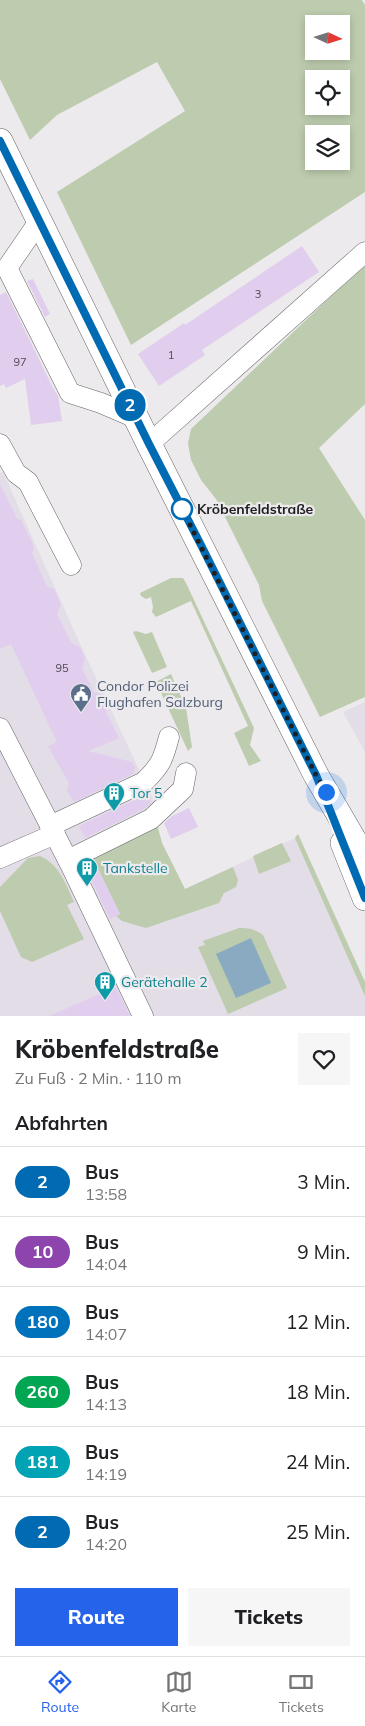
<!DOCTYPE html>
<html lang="de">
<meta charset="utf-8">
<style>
:root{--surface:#fff;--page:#f6f6f6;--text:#202124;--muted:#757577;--line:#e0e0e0;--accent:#2563eb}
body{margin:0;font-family:Mulish,sans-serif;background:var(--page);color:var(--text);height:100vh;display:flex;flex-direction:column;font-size:19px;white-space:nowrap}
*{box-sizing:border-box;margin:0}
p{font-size:16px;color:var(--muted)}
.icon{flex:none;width:28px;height:28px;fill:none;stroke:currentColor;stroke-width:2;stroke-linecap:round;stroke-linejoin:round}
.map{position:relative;height:1016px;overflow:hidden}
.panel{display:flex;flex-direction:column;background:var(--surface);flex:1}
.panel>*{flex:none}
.badge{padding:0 10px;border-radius:16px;font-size:18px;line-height:32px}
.needle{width:32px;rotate:94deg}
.tools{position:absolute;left:305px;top:15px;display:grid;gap:10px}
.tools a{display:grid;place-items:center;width:45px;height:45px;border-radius:0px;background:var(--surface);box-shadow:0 2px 8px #0003;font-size:25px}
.you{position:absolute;width:25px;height:25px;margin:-12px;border:4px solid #fff;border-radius:50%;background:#1a73e8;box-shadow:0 0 0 8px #1a73e833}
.map>.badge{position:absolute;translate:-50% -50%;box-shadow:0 0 0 2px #fff}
h2{padding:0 15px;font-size:19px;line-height:45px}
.round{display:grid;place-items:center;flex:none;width:52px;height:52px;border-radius:0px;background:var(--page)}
.summary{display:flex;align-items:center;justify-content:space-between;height:85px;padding:0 15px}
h1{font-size:24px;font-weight:800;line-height:38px}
.action{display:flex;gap:10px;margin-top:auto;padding:10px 15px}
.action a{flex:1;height:58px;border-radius:0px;background:var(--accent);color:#fff;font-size:20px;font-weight:800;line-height:58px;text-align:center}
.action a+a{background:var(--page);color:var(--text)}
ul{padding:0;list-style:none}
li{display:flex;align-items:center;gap:15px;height:70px;padding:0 15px;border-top:1px solid var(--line)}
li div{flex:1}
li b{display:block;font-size:19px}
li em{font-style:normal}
li .badge{min-width:55px;font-weight:700;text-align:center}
.dock{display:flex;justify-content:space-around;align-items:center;height:70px;border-top:1px solid var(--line);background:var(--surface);font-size:14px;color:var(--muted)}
.dock a{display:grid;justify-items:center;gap:2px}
.dock .current{color:var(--accent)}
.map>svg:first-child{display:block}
.built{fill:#e3dde7}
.green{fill:#bdccae;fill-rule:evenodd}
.water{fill:#8aaac2}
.building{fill:#e1cdee}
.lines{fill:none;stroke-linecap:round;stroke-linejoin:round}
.minor-casing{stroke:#656467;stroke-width:21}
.major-casing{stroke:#656467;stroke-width:26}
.minor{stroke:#fff;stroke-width:20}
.major{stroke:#fff;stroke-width:25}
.line-casing{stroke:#fff;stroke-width:11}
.line{stroke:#006ab3;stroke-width:8}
.walk{stroke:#1f1e20;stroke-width:5;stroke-dasharray:0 9}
.stop-dot{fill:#fff;stroke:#006ab3;stroke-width:2.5}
.labels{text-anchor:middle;stroke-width:4.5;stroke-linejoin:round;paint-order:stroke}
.number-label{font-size:11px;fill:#504a54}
.stop-label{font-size:14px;font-weight:bold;fill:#1f1e20;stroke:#eceaed;text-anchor:start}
.service-label{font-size:14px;fill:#4e5e75;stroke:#eceaed;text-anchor:start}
.culture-label{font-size:14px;fill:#0d838f;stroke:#eceaed;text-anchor:start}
</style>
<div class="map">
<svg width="365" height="1016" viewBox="0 0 365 1016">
<rect width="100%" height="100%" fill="#eceaed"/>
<g class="built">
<path d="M3,472L81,646L157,808V824L162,843L185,889L295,838L298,834L365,982V1016H0V473Z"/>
<path d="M365,702V752L343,712Z"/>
</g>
<g class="green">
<path d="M0,0H362L365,5V192L131,345L57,192L185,111L157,62L57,115L30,140L0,79ZM314,24H341V51H314ZM314,79H341V106H314ZM314,134H341V161H314Z"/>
<path d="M365,264V404L319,448L365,520V697L320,717L262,601L259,585L216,499L201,480L191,460L188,443L191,429Z"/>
<path d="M171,578H183L186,583L254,728L250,745L261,761L249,766L234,733L248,726L191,601L156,617L152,612L153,607L151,597L146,599L141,596L140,593Z"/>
<path d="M136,631L146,634L152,632L167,667L152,673L133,632Z"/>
<path d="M171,674L186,708L192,747L188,751L156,682Z"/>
<path d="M157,824L162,843L185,889L233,867L238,880L236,887L224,893L219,903L146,928L122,921L116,916L120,914L92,856Z"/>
<path d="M298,834L365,982V996L295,838Z"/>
<path d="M282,843L291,861L259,874L253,856Z"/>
<path d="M40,856C59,864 66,884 74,902L67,905L84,939L32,962L21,957L0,911V887L28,858Z"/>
<path d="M239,928C249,928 255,929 263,935L287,988L228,1014L198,947L205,945L203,941Z"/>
</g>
<path class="water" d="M251,938L271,983L236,998L216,954Z"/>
<g class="building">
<path d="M302,246L319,272L202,350L205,355L159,386L138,354L184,323L185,325Z"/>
<path d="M33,279L50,314L45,317L27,281Z"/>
<path d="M6,292L53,388L58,396L62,421L31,425L25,379L6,388L4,384L0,386V295Z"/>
<path d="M0,484L17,519L21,520L34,547L32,553L47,587L54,589L61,604L57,614L71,643L80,647L85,658L82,668L94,693L102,694L105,699L107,706L106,712L119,738L88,751L132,762L135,768L133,774L74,802L67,791L69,783L48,746L57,742L11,644L0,649Z"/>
<path d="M147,794L151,803L144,809L85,838L79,826Z"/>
<path d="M189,808L198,827L171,839L164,823L172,816Z"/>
<path d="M94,861L120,914L110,919L84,865Z"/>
<path d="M116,987L130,1016H49Z"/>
</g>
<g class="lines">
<g class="minor-casing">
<g id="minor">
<path d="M40,220L7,268L70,393L101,403L136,418"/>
<path d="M0,444L16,473L28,482L71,565"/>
<path d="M149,444L365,252"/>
<path d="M0,728L71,866L143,1016"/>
<path d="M50,826L144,782C161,765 163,760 169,737"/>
<path d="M0,858L55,834"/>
<path d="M68,860L151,819L183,789L186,773"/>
</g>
</g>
<g class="major-casing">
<g id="major">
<path d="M0,141L149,444L316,775L365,859"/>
<path d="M343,843L365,898"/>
</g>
</g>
<use href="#minor" class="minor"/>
<use href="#major" class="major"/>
</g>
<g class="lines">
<g class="line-casing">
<path id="line" d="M0,141L149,444L201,545L316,775L365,898"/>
</g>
<use href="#line" class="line"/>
<path class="walk" d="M182,509L316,775L326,792"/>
</g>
<defs>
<g id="civic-pin" transform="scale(1.125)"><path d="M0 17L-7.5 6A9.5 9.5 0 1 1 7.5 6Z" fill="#5c6f8a" stroke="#eceaed"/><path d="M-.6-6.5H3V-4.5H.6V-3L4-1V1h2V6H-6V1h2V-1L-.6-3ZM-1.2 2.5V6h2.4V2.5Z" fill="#fff"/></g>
<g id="building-pin" transform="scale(1.125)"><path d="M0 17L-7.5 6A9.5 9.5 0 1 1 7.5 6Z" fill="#0f9aa8" stroke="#eceaed"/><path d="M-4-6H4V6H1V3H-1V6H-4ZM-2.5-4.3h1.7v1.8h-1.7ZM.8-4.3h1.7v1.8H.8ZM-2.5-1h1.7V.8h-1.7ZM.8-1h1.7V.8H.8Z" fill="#fff"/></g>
</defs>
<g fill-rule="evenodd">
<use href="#civic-pin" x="81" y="694"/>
<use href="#building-pin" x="114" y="793"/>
<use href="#building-pin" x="87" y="868"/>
<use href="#building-pin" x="105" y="982"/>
</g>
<circle class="stop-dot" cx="182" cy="509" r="10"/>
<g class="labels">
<g class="number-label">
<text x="258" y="298">3</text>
<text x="171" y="359">1</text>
<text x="20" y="366">97</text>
<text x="62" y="672">95</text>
</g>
<g class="stop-label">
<text x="197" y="514">Kröbenfeldstraße</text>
</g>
<g class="service-label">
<text x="97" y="691">Condor Polizei<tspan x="97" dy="16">Flughafen Salzburg</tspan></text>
</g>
<g class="culture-label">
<text x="130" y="798">Tor 5</text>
<text x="103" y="873">Tankstelle</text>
<text x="121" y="987">Gerätehalle 2</text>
</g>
</g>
</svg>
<div class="tools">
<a><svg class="needle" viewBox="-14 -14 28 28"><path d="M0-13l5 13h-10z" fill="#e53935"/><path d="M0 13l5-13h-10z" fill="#757577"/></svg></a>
<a><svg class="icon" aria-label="locate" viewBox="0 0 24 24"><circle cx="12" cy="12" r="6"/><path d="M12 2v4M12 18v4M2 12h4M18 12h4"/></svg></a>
<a><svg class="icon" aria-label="layers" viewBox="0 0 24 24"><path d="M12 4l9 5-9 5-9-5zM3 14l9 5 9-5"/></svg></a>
</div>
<div class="you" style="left:326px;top:792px"></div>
<b class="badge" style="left:130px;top:405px;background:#006ab3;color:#fff">2</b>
</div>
<section class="panel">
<div class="summary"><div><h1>Kröbenfeldstraße</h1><p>Zu Fuß · 2 Min. · 110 m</p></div><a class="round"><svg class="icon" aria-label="heart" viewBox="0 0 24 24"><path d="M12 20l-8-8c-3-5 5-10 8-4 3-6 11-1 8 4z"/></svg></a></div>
<h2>Abfahrten</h2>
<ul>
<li><span class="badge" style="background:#006ab3;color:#fff">2</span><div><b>Bus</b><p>13:58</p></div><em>3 Min.</em></li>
<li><span class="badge" style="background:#8e44ad;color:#fff">10</span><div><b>Bus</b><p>14:04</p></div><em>9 Min.</em></li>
<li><span class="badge" style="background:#0072bc;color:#fff">180</span><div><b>Bus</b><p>14:07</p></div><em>12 Min.</em></li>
<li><span class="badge" style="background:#00a651;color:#fff">260</span><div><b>Bus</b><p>14:13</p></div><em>18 Min.</em></li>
<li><span class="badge" style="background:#00a3b4;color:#fff">181</span><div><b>Bus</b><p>14:19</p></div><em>24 Min.</em></li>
<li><span class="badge" style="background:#006ab3;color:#fff">2</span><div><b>Bus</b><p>14:20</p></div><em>25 Min.</em></li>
</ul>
<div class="action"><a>Route</a><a>Tickets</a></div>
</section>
<nav class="dock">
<a class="current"><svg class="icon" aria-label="directions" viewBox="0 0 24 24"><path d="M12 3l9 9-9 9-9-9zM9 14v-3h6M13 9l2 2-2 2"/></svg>Route</a>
<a><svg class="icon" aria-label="map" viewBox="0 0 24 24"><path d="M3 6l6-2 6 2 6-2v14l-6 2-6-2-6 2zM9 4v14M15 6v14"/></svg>Karte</a>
<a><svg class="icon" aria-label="tickets" viewBox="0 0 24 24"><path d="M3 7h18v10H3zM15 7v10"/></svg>Tickets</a>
</nav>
